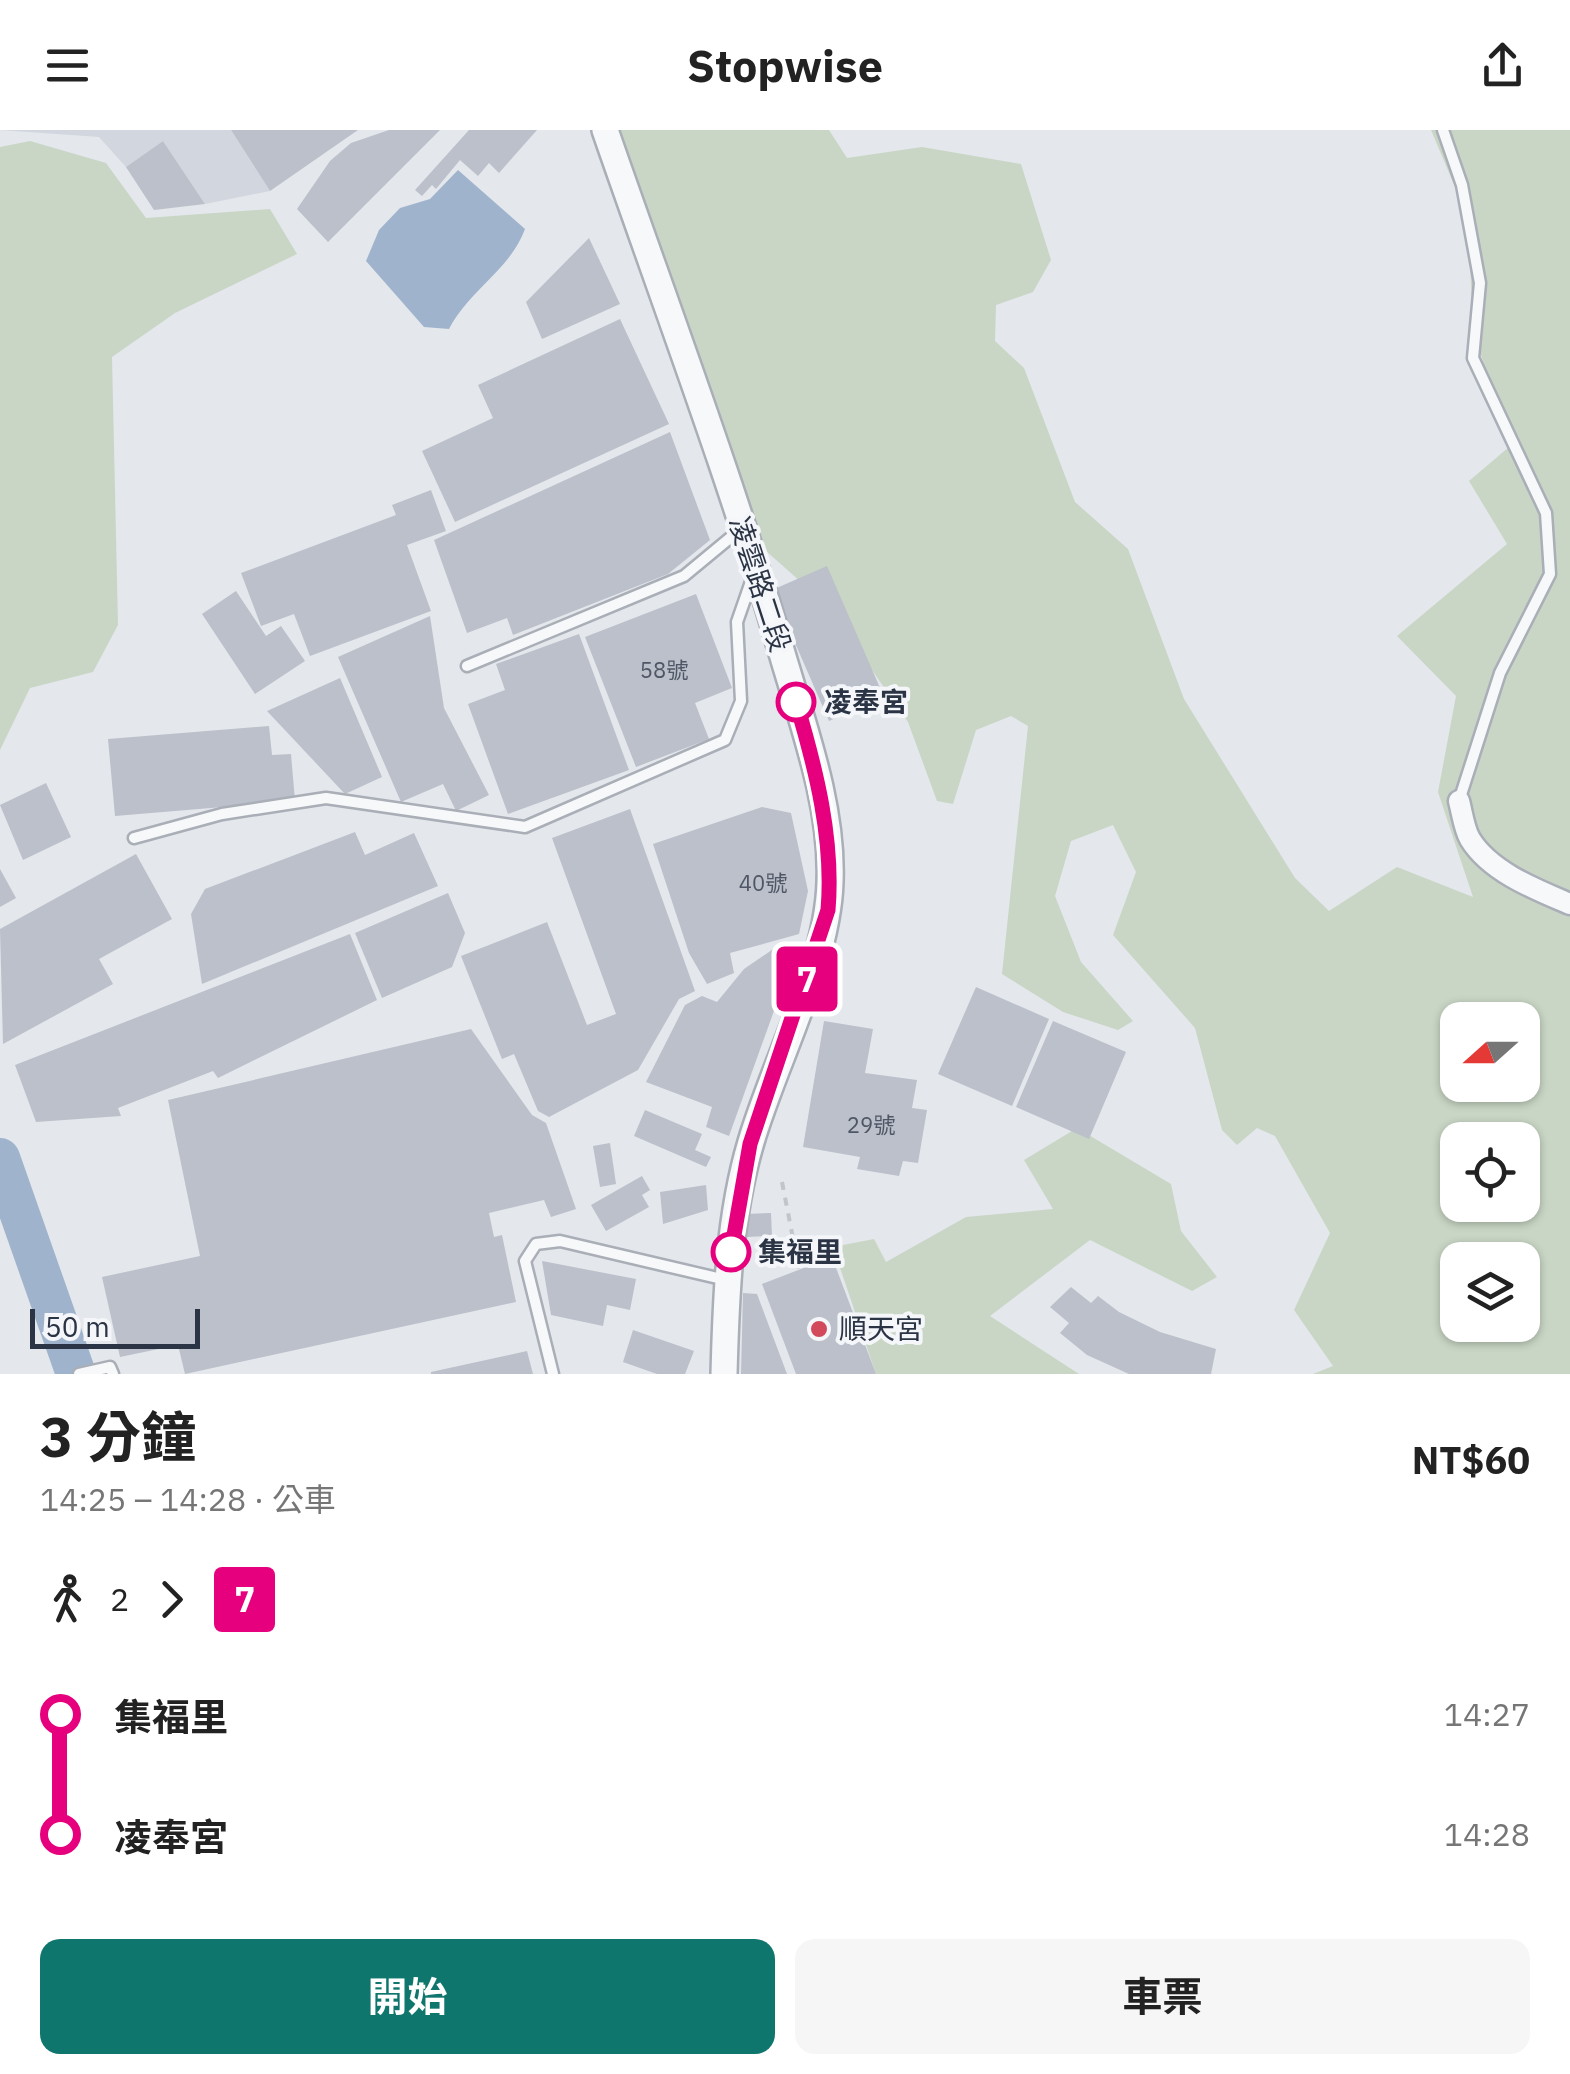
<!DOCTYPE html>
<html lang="zh-TW">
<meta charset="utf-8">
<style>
:root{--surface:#fff;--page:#f6f6f6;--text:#222;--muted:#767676;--accent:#0f766e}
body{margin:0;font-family:"IBM Plex Sans","Noto Sans TC",sans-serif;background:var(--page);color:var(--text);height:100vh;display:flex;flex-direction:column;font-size:38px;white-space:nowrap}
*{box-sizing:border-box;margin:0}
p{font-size:32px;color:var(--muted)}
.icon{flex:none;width:55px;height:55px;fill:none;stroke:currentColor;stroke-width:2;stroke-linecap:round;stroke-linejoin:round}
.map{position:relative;height:1244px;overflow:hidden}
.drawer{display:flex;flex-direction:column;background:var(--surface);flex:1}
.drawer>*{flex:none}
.badge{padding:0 20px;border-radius:8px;font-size:35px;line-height:65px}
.needle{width:65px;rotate:249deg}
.tools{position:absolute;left:1440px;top:872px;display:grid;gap:20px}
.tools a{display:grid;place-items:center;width:100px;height:100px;border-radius:20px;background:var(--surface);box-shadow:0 2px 8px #0004;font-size:50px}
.scale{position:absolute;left:30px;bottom:25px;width:170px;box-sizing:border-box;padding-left:10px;border:5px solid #2b3445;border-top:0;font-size:28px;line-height:35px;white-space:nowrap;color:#2b3445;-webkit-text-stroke:8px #f4f6f9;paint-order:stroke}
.map>.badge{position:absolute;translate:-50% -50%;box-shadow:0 0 0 5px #fff}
.legs{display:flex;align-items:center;gap:15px;height:110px;padding:0 40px;font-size:32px}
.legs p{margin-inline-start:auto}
.head{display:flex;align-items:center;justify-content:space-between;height:170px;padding:0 40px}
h1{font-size:55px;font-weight:700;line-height:75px}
.action{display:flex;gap:20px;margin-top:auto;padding:20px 40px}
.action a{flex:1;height:115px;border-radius:20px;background:var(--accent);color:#fff;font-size:40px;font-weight:700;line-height:115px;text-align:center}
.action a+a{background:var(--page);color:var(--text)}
ul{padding:0 40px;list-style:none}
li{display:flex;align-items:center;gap:35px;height:120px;font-size:38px}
li i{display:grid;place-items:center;width:15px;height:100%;margin:0 12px;background:currentColor}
li i::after{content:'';width:25px;height:25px;margin:-12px;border:8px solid;border-radius:50%;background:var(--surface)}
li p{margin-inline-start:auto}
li:first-child i{background:linear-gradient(#0000 50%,currentColor 0)}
li:last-child i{background:linear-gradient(currentColor 50%,#0000 0)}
header{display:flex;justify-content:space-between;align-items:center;height:130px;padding:0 40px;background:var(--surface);font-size:45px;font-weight:700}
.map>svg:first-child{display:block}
.built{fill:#d2d6de}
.green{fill:#c9d6c5;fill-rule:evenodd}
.water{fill:#9fb4cc}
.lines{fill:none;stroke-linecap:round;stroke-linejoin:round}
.river{stroke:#9fb4cc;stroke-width:40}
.building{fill:#bbc0ca}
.service-casing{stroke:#a9aeb7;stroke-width:15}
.minor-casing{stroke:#a9aeb7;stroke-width:25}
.tertiary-casing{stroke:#a9aeb7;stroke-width:30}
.path{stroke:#c2c5cb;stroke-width:4;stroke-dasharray:8 8;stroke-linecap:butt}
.service{stroke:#f7f8fa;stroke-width:10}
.minor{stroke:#f7f8fa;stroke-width:20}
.tertiary{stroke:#f7f8fa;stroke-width:25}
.line-1-casing{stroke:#fff;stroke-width:22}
.line-1{stroke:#e6007e;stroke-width:15}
.stop-1-dot{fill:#fff;stroke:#e6007e;stroke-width:5}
.poi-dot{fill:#d1495b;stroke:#f4f6f9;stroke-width:4}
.labels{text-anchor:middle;stroke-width:8;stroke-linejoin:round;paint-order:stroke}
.number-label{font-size:22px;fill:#4f5766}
.street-label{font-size:28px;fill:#2b3445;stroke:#f4f6f9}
.stop-label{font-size:28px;font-weight:bold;fill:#2b3445;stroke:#f4f6f9;text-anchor:start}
.poi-label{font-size:28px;fill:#2b3445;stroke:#f4f6f9;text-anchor:start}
</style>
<header><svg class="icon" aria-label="menu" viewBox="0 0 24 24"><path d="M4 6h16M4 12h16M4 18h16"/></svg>Stopwise<svg class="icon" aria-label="share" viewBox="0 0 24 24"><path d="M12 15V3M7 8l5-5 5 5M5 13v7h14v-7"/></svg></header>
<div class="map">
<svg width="1570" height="1244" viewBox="0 0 1570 1244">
<rect width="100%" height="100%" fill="#e4e7ec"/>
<path class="built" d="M0,0H231L270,61L205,74L163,11L126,37L99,7Z"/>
<g class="green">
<path d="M617,0H829L847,28L922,17L1021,34L1051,130L1033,162L996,175L995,211L1024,238L1075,372L1128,419L1184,569L1295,748L1329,781L1397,737L1473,767L1438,662L1456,566L1397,506L1507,414L1469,351L1509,317L1473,199L1468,88L1431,0H1570V1244H1313L1333,1236L1294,1180L1330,1103L1275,1006L1257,998L1237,1015L1222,1000L1195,898L1113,805L1136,742L1113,695L1071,711L1055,766L1081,832L1133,891L1118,900L1063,882L1002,844L1028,596L1011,586L976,600L953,674L937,671L908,592L827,475L766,421ZM1458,890H1522V955H1458ZM1458,1010H1522V1075H1458ZM1458,1130H1522V1195H1458Z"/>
<path d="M30,11L106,33L146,88L270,79L297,124L175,183L112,227L118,495L93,542L30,558L0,620V17Z"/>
<path d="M1077,998L1171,1054L1181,1101L1217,1147L1192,1161L1090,1110L990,1186L1079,1244H876L833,1117L874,1109L886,1132L966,1087L1053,1079L1024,1030Z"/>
</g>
<path class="water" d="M458,40L525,99C510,140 470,159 449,199L424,197L366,131L379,100L400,78L430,69Z"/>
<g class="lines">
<path class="river" d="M0,1028L76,1244"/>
</g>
<g class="building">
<path d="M231,0H358L270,61Z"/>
<path d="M389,0H440L328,112L297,79L330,31L351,13Z"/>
<path d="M469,0H537L499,43L489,33L478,46L460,30L436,59L432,55L422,66L415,60Z"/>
<path d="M163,11L205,74L154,80L126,37Z"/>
<path d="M589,108L620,174L542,209L526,172Z"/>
<path d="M620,189L669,294L455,392L422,321L493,288L478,255Z"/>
<path d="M670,302L710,410L668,444L513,505L507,488L467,503L434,410Z"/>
<path d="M431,360L446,401L407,415L431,481L310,526L294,484L261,496L241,443L396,385L392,375Z"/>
<path d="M827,436L884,567L829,591L772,460Z"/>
<path d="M236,461L266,506L281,496L305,531L255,564L202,484Z"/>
<path d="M696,464L732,558L695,573L709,609L636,637L585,507Z"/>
<path d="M430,486L444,578L489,665L456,681L443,654L401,672L338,527Z"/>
<path d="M579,504L629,640L508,684L468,574L505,560L496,534Z"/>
<path d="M340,548L382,647L345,664L267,581Z"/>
<path d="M269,596L272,625L291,624L295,671L115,686L108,609Z"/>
<path d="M46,653L71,707L23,730L0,675Z"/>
<path d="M762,677L791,683L808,761L799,804L730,823L734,843L707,854L689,823L653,714Z"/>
<path d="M630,679L695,861L679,869L638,940L549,987L538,981L514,924L502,929L461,826L547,792L587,895L616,884L552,708Z"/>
<path d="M355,702L365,725L414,703L438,756L202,854L191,784L205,759Z"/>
<path d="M136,724L172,789L99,829L113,854L3,914L0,799Z"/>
<path d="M0,739L16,768L0,777Z"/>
<path d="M448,763L465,803L452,837L382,868L355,803Z"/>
<path d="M350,804L377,870L218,948L213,941L118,978L121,986L36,992L15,935Z"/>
<path d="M782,813L798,814L729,1006L706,997L712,977L646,952L685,875L702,866L717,872L744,839Z"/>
<path d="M976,857L1049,889L1012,976L938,944Z"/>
<path d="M824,891L873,899L865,943L917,950L912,978L927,980L918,1033L903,1031L899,1046L857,1039L860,1027L803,1017Z"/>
<path d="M1053,891L1126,922L1089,1009L1016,977Z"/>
<path d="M471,899L532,985L546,993L576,1079L551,1087L544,1070L489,1083L494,1107L502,1105L516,1172L185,1244L178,1215L120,1227L102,1147L200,1126L168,970Z"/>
<path d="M645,980L702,1004L695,1020L711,1027L706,1037L634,1006Z"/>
<path d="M610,1013L616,1054L600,1057L593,1016Z"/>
<path d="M642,1046L650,1060L642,1065L649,1077L606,1101L591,1075Z"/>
<path d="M706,1055L708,1080L663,1094L660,1062Z"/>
<path d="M771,1083L772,1106L745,1107V1084Z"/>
<path d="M832,1127L876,1244H796L762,1154Z"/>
<path d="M542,1131L636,1149L630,1180L607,1175L603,1196L551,1185Z"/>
<path d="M1071,1157L1091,1173L1098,1166L1119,1182L1160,1202L1216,1219L1211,1244H1129L1087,1225L1060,1203L1069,1193L1050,1177Z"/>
<path d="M743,1163L757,1164L787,1244H741Z"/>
<path d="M633,1200L694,1221L685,1244H657L623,1232Z"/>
<path d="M527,1221L533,1244H431V1242Z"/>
</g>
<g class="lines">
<g class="service-casing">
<g id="service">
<path d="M1443,0L1462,55L1480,153L1473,228L1546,383L1550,444L1500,543L1459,671"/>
<path d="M467,536L684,446L742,398"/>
<path d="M134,708L222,684L326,668L525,697L725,610L741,571L737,492L753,446"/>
<path d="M79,1244L110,1237L113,1244"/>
<path d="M553,1244L525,1131L536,1114L560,1111L726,1150"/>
</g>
</g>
<g class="minor-casing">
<path id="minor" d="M1459,671C1462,682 1464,699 1470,709C1490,742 1537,760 1570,774"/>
</g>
<g class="tertiary-casing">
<path id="tertiary" d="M605,0C666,176 732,351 784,530C805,601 833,678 830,752C828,833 774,933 751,1012C729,1086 726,1167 724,1244"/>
</g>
<path class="path" d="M782,1052L799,1139"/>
<use href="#service" class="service"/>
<use href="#minor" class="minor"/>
<use href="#tertiary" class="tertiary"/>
</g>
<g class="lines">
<g class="line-1-casing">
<path id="line-1" d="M731,1122L750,1014L828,780C834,710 816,639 796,572"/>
</g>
<use href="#line-1" class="line-1"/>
</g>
<g class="stop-1-dot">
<circle cx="796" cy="572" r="18"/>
<circle cx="731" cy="1122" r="18"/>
</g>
<circle class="poi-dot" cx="819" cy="1199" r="10"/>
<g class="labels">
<g class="number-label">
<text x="664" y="548">58號</text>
<text x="763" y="761">40號</text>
<text x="871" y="1003">29號</text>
</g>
<g class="street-label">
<text transform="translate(760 454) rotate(72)" y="10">凌雲路二段</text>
</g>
<g class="stop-label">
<text x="824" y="582">凌奉宮</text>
<text x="758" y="1132">集福里</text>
</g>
<g class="poi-label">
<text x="839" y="1209">順天宮</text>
</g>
</g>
</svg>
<div class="tools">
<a><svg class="needle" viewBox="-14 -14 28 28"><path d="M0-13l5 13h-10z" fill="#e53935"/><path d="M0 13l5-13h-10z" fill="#767676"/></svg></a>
<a><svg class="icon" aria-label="locate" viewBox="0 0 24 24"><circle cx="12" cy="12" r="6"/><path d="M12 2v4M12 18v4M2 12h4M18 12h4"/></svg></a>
<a><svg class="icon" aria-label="layers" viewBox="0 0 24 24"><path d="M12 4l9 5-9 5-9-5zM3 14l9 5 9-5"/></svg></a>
</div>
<div class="scale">50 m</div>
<b class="badge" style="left:807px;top:849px;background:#e6007e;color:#fff">7</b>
</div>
<section class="drawer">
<div class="head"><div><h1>3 分鐘</h1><p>14:25 – 14:28 · 公車</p></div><b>NT$60</b></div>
<div class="legs"><svg class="icon" aria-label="walk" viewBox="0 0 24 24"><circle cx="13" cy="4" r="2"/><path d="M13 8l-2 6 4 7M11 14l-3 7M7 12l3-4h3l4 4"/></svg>2<svg class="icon" aria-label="forward" viewBox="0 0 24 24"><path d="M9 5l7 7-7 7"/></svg><b class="badge" style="background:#e6007e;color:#fff">7</b></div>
<ul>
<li><i style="color:#e6007e"></i><b>集福里</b><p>14:27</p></li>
<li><i style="color:#e6007e"></i><b>凌奉宮</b><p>14:28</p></li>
</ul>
<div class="action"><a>開始</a><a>車票</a></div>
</section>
